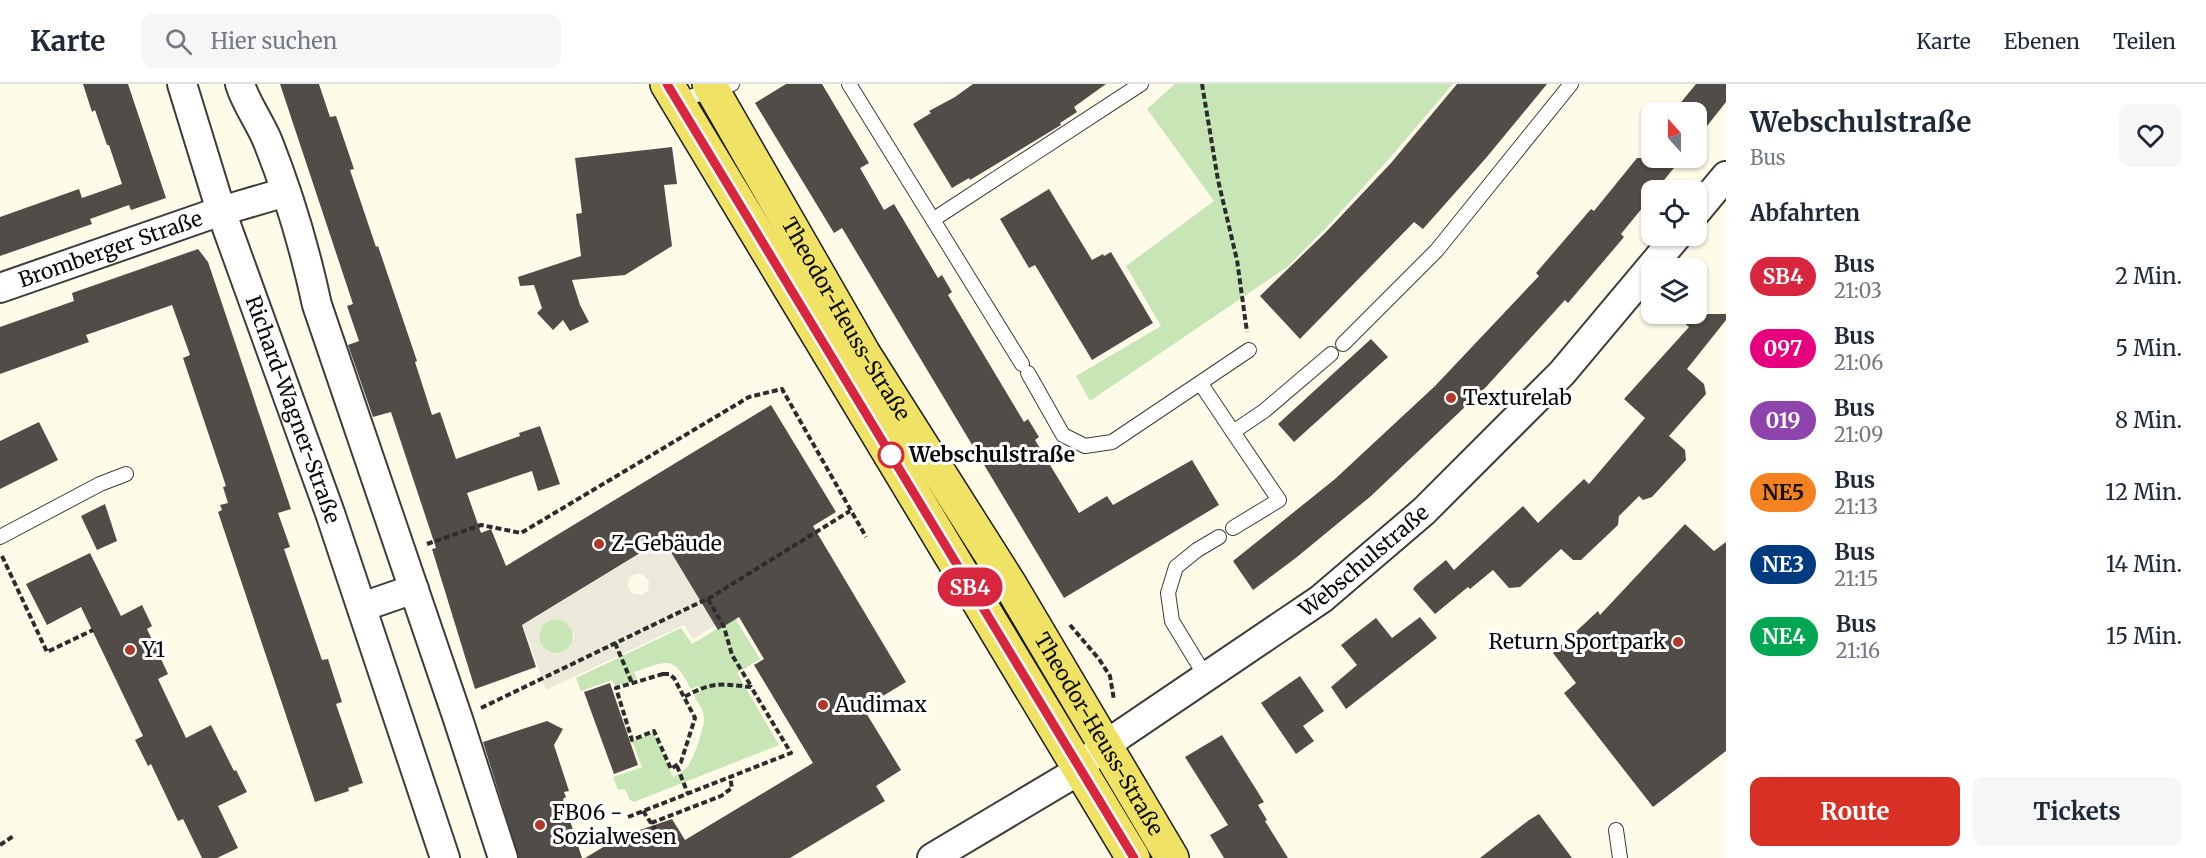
<!DOCTYPE html>
<html lang="de">
<meta charset="utf-8">
<style>
:root{--surface:#fff;--page:#f6f6f7;--text:#1f2937;--muted:#747a83;--line:#e0e1e3;--accent:#d93025}
body{margin:0;font-family:Merriweather,serif;background:var(--page);color:var(--text);height:100vh;display:flex;flex-direction:column;font-size:22px;white-space:nowrap}
*{box-sizing:border-box;margin:0}
p{font-size:20px;color:var(--muted)}
.icon{flex:none;width:33px;height:33px;fill:none;stroke:currentColor;stroke-width:2;stroke-linecap:round;stroke-linejoin:round}
.map{position:relative;flex:1;overflow:hidden}
.drawer{display:flex;flex-direction:column;background:var(--surface);width:480px}
.drawer>*{flex:none}
.badge{padding:0 12px;border-radius:20px;font-size:21px;line-height:39px}
.needle{width:39px;rotate:339deg}
.controls{position:absolute;left:1641px;top:18px;display:grid;gap:12px}
.controls a{display:grid;place-items:center;width:66px;height:66px;border-radius:12px;background:var(--surface);box-shadow:0 2px 4px #0004;font-size:30px}
.map>.badge{position:absolute;translate:-50% -50%;box-shadow:0 0 0 3px #fff}
h2{padding:0 24px;font-size:22px;line-height:54px}
.round{display:grid;place-items:center;flex:none;width:63px;height:63px;border-radius:12px;background:var(--page)}
.headline{display:flex;align-items:center;justify-content:space-between;height:102px;padding:0 24px}
h1{font-size:28px;font-weight:700;line-height:45px}
.button{display:flex;gap:12px;margin-top:auto;padding:12px 24px}
.button a{flex:1;height:69px;border-radius:12px;background:var(--accent);color:#fff;font-size:24px;font-weight:700;line-height:69px;text-align:center}
.button a+a{background:var(--page);color:var(--text)}
ul{padding:0;list-style:none}
li{display:flex;align-items:center;gap:18px;height:72px;padding:0 24px}
li div{flex:1}
li b{display:block;font-size:22px}
li em{font-style:normal}
li .badge{min-width:66px;font-weight:700;text-align:center}
header{display:flex;align-items:center;gap:36px;box-sizing:border-box;height:84px;padding:0 30px;background:var(--surface);border-bottom:2px solid var(--line)}
header strong{font-size:28px}
nav{display:flex;gap:33px;margin-inline-start:auto;font-size:21px}
.search{width:420px;height:54px;background:var(--page);display:flex;align-items:center;gap:15px;box-sizing:border-box;padding:0 21px;border-radius:12px;color:var(--muted);font-size:22px}
main{display:flex;flex:1;min-height:0}
.map>svg:first-child{display:block}
.green{fill:#c7e5b5}
.plaza{fill:#ebe9d9;fill-rule:evenodd}
.building{fill:#514c47}
.lines{fill:none;stroke-linecap:round;stroke-linejoin:round}
.lane-casing{stroke:#3d3d3d;stroke-width:16}
.street-casing{stroke:#3d3d3d;stroke-width:32}
.primary-casing{stroke:#1b1b1b;stroke-width:36}
.path{stroke:#2c2c2c;stroke-width:4;stroke-dasharray:6 3;stroke-linecap:butt}
.lane{stroke:#fff;stroke-width:14}
.street{stroke:#fff;stroke-width:28}
.primary{stroke:#f0e265;stroke-width:33}
.line-casing{stroke:#fff;stroke-width:14}
.line{stroke:#d7263d;stroke-width:9}
.poi-dot{fill:#b0382c;stroke:#fff;stroke-width:2}
.stop-dot{fill:#fff;stroke:#d7263d;stroke-width:3}
.labels{text-anchor:middle;stroke-width:6;stroke-linejoin:round;paint-order:stroke}
.street-label{font-size:21px;fill:#0a0a0a;stroke:#fff}
.poi-label{font-size:21px;fill:#0a0a0a;stroke:#fff;text-anchor:start}
.stop-label{font-size:21px;font-weight:bold;fill:#0a0a0a;stroke:#fff;text-anchor:start}
</style>
<header>
<strong>Karte</strong>
<div class="search"><svg class="icon" aria-label="search" viewBox="0 0 24 24"><circle cx="10" cy="10" r="6"/><path d="M15 15l6 6"/></svg>Hier suchen</div>
<nav><a>Karte</a><a>Ebenen</a><a>Teilen</a></nav>
</header>
<main>
<div class="map">
<svg width="1726" height="774" viewBox="0 0 1726 774">
<rect width="100%" height="100%" fill="#fefce8"/>
<g class="green">
<path d="M1175,0H1453L1388,76L1325,145L1287,183L1090,317L1076,292L1161,242L1126,182L1214,117L1147,25Z"/>
<path d="M735,534L760,575L737,589L779,661L634,718L630,716L625,705L618,706L613,693L642,683L632,657L654,649L673,693C678,690 684,687 688,682C694,673 705,643 704,633C703,625 697,618 694,611L701,607L698,602L691,605C673,571 669,576 634,588L637,595L615,602L612,596L581,607L576,594L681,544L692,560Z"/>
<circle cx="556" cy="552" r="17"/>
</g>
<path class="plaza" d="M674,449L726,535L693,555L684,541L546,606L523,541ZM635,490H642L649,497L648,507L642,511L631,509L628,502L629,494ZM553,535L564,537L574,549V554L569,564L559,570L547,567L540,558L539,552L543,541Z"/>
<g class="building">
<path d="M83,0H128L166,114L131,126L129,121L90,135L92,140L0,172V133L79,105L82,114L122,100L109,61H107L95,26L92,28Z"/>
<path d="M280,0H319L330,33L336,32L354,85L350,86L376,163L378,162L417,277L415,278L432,331L440,328L456,375L520,352L519,349L540,342L560,400L538,407L532,387L467,409L481,449L491,445L506,482L771,321L836,428L813,442L906,598L863,624L901,686L876,702L885,717L790,774H585L630,747L631,749L672,735L685,756L813,679L754,581L764,575L739,533L718,546L663,455L522,541L536,583L475,605L432,465L436,464L391,328L373,333L348,261L359,257L347,222L353,220Z"/>
<path d="M786,0H822L869,79L860,84L884,126L894,120L938,194L942,191L952,208L948,211L1024,338L1028,335L1039,353L1035,356L1079,429L1107,412L1113,421L1192,376L1219,421L1064,514L842,144L834,149L755,19Z"/>
<path d="M973,0H1106L1074,23L1077,28L1060,39L1061,41L970,96L969,94L952,104L913,40L931,29L929,27L955,13Z"/>
<path d="M1457,0H1547L1486,74L1423,145L1414,138L1300,255L1260,212L1326,148L1391,79Z"/>
<path d="M1696,0H1726V18L1696,56V28H1673Z"/>
<path d="M672,63L677,100L664,101L672,162L625,191L572,196L580,221L589,238L570,247L563,236L553,246L537,229L542,224L534,201L520,202L518,193L581,172L576,130L582,129L575,74Z"/>
<path d="M1637,74H1682L1656,106H1652V112L1621,150L1624,153L1568,219L1565,216L1486,303L1371,412L1297,473L1253,506L1233,477L1335,395L1435,302L1539,192L1536,189L1591,125L1594,127Z"/>
<path d="M1049,105L1092,176L1103,170L1104,172L1111,168L1153,239L1092,276L1035,181L1029,184L1000,135Z"/>
<path d="M198,165L208,178L291,425L278,429L290,463L284,465L322,576L328,575L342,618L336,620L363,699L348,704L349,707L315,718L218,428L222,426L220,421L228,419L223,403L226,402L183,274L190,271L172,221L86,251L89,258L0,290V243L74,217L72,209Z"/>
<path d="M1672,230H1726V236L1687,285L1704,300L1706,310L1669,352L1685,366L1686,376L1652,413L1643,416L1639,412L1619,432L1618,441L1581,476H1573L1561,465L1520,503L1509,504L1493,486L1470,505L1468,503L1435,530L1413,505L1416,501L1446,476L1454,486L1523,422L1538,439L1584,395L1589,400L1645,334L1624,315L1689,243Z"/>
<path d="M1371,255L1388,273L1294,358L1278,340Z"/>
<path d="M39,338L58,376L0,405V357Z"/>
<path d="M105,420L117,457L97,466L81,432Z"/>
<path d="M1685,440L1714,467L1726,458V667L1653,723L1564,609L1576,599L1553,569L1598,527L1600,531Z"/>
<path d="M90,469L121,532L142,521L152,542L147,545L168,590L158,595L186,654L211,641L234,687L236,686L247,708L218,722L238,764L217,774H202L183,735L178,737L151,680L148,682L135,656L143,652L81,523L47,541L26,500Z"/>
<path d="M1420,533L1437,554L1346,625L1331,603L1357,581L1341,561L1376,534L1392,554Z"/>
<path d="M1300,592L1324,627L1303,642L1314,657L1296,670L1261,619Z"/>
<path d="M610,599L638,681L614,690L584,608Z"/>
<path d="M547,637L563,645L554,661L569,707L564,708L566,713L563,715L582,774H519L483,658Z"/>
<path d="M1222,651L1264,718L1258,721L1267,736L1265,737L1288,774H1224L1210,751L1228,741L1185,673Z"/>
<path d="M1539,730L1572,774H1480L1529,736Z"/>
</g>
<g class="lines">
<g class="lane-casing">
<g id="lane">
<path d="M849,0L1022,280"/>
<path d="M677,17L732,0"/>
<path d="M934,135L1141,0"/>
<path d="M1343,260L1437,166L1571,0"/>
<path d="M1028,289L1063,351L1085,362L1112,358L1249,266"/>
<path d="M1201,300L1233,348L1264,327L1331,270"/>
<path d="M1233,348L1279,416L1233,444"/>
<path d="M0,453L100,400L126,390"/>
<path d="M1206,593L1172,537L1168,509L1176,483L1197,466L1219,453"/>
<path d="M1616,746L1620,774"/>
</g>
</g>
<g class="street-casing">
<g id="street">
<path id="s1" d="M182,0L221,127L330,429L445,774"/>
<path d="M240,0C246,20 260,38 268,58C289,111 305,165 317,221L458,635L503,774"/>
<path d="M1696,128L1726,92"/>
<path id="s2" d="M0,204L221,127L286,108"/>
<path d="M362,523L414,505"/>
<path id="s3" d="M932,774L1068,693L1078,683L1120,651L1321,515L1424,427L1562,289L1677,152"/>
</g>
</g>
<g class="primary-casing">
<g id="primary">
<path d="M667,0L1133,774"/>
<path id="s4" d="M709,0L864,270L1009,499L1172,774"/>
</g>
</g>
<g class="path">
<path d="M1202,0L1218,96L1237,176L1247,248"/>
<path d="M427,460L481,441L521,449L749,313L782,305L866,453"/>
<path d="M2,472L47,568L93,546"/>
<path d="M708,515L724,543L732,571L751,602"/>
<path d="M1070,541L1099,575L1110,592L1114,616"/>
<path d="M615,559L632,599"/>
<path d="M663,590H669L674,594L695,634L681,678L671,685L654,647L632,656L616,604Z"/>
<path d="M481,624L711,513L850,427"/>
<path d="M677,682L688,710"/>
<path d="M643,727L655,745"/>
<path d="M628,733L791,669L751,603C720,600 713,597 684,613"/>
<path d="M651,739L721,712L732,704L730,693"/>
<path d="M0,761L15,751"/>
</g>
<use href="#lane" class="lane"/>
<use href="#street" class="street"/>
<use href="#primary" class="primary"/>
</g>
<g class="lines">
<g class="line-casing">
<path id="line" d="M667,0L1134,774"/>
</g>
<use href="#line" class="line"/>
</g>
<g class="poi-dot">
<circle cx="1451" cy="314" r="6"/>
<circle cx="599" cy="460" r="6"/>
<circle cx="1678" cy="558" r="6"/>
<circle cx="130" cy="566" r="6"/>
<circle cx="823" cy="621" r="6"/>
<circle cx="540" cy="741" r="6"/>
</g>
<circle class="stop-dot" cx="891" cy="371" r="12"/>
<g class="labels">
<g class="street-label">
<text dy="7" stroke="none"><textPath href="#s2" startOffset="117">Bromberger Straße</textPath></text>
<text dy="7" stroke="none"><textPath href="#s4" startOffset="272">Theodor-Heuss-Straße</textPath></text>
<text dy="7" stroke="none"><textPath href="#s1" startOffset="344">Richard-Wagner-Straße</textPath></text>
<text dy="7" stroke="none"><textPath href="#s3" startOffset="525">Webschulstraße</textPath></text>
<text dy="7" stroke="none"><textPath href="#s4" startOffset="758">Theodor-Heuss-Straße</textPath></text>
</g>
<g class="poi-label">
<text x="1463" y="321">Texturelab</text>
<text x="611" y="467">Z-Gebäude</text>
<text x="1666" y="565" text-anchor="end">Return Sportpark</text>
<text x="142" y="573">Y1</text>
<text x="835" y="628">Audimax</text>
<text x="552" y="736">FB06 -<tspan x="552" dy="24">Sozialwesen</tspan></text>
</g>
<g class="stop-label">
<text x="909" y="378">Webschulstraße</text>
</g>
</g>
</svg>
<div class="controls">
<a><svg class="needle" viewBox="-14 -14 28 28"><path d="M0-13l5 13h-10z" fill="#e53935"/><path d="M0 13l5-13h-10z" fill="#747a83"/></svg></a>
<a><svg class="icon" aria-label="locate" viewBox="0 0 24 24"><circle cx="12" cy="12" r="6"/><path d="M12 2v4M12 18v4M2 12h4M18 12h4"/></svg></a>
<a><svg class="icon" aria-label="layers" viewBox="0 0 24 24"><path d="M12 4l9 5-9 5-9-5zM3 14l9 5 9-5"/></svg></a>
</div>
<b class="badge" style="left:970px;top:503px;background:#d7263d;color:#fff">SB4</b>
</div>
<section class="drawer">
<div class="headline"><div><h1>Webschulstraße</h1><p>Bus</p></div><a class="round"><svg class="icon" aria-label="heart" viewBox="0 0 24 24"><path d="M12 20l-8-8c-3-5 5-10 8-4 3-6 11-1 8 4z"/></svg></a></div>
<h2>Abfahrten</h2>
<ul>
<li><span class="badge" style="background:#d7263d;color:#fff">SB4</span><div><b>Bus</b><p>21:03</p></div><em>2 Min.</em></li>
<li><span class="badge" style="background:#e6007e;color:#fff">097</span><div><b>Bus</b><p>21:06</p></div><em>5 Min.</em></li>
<li><span class="badge" style="background:#8e44ad;color:#fff">019</span><div><b>Bus</b><p>21:09</p></div><em>8 Min.</em></li>
<li><span class="badge" style="background:#f58220;color:#111">NE5</span><div><b>Bus</b><p>21:13</p></div><em>12 Min.</em></li>
<li><span class="badge" style="background:#003b80;color:#fff">NE3</span><div><b>Bus</b><p>21:15</p></div><em>14 Min.</em></li>
<li><span class="badge" style="background:#00a651;color:#fff">NE4</span><div><b>Bus</b><p>21:16</p></div><em>15 Min.</em></li>
</ul>
<div class="button"><a>Route</a><a>Tickets</a></div>
</section>
</main>
